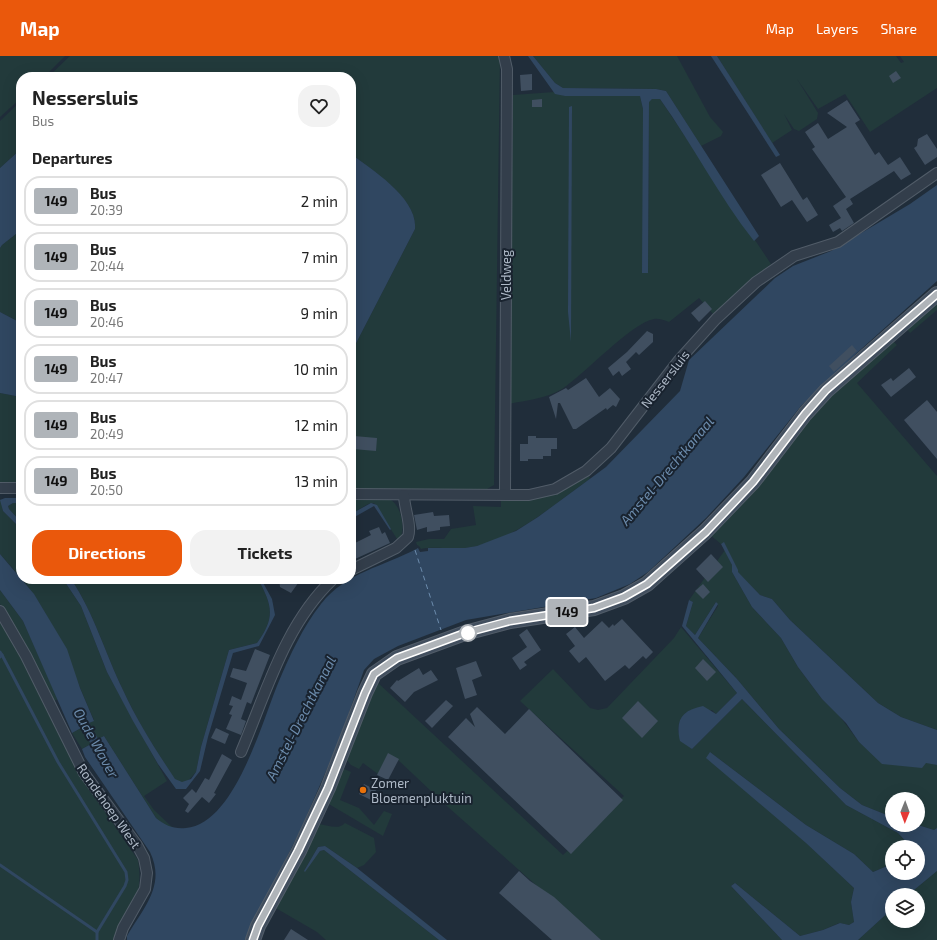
<!DOCTYPE html>
<style>
:root{--surface:#fff;--page:#f2f2f2;--text:#222;--muted:#767676;--line:#e0e0e0;--accent:#ea580c}
body{margin:0;font-family:"Exo 2",sans-serif;background:var(--page);color:var(--text);height:100vh;display:flex;flex-direction:column;font-size:15px;white-space:nowrap}
*{box-sizing:border-box;margin:0}
p{font-size:13px;color:var(--muted)}
.icon{flex:none;width:22px;height:22px;fill:none;stroke:currentColor;stroke-width:2;stroke-linecap:round;stroke-linejoin:round}
.map{position:relative;flex:1;overflow:hidden}
.drawer{position:absolute;left:16px;top:16px;width:340px;height:512px;display:flex;flex-direction:column;background:var(--surface);border-radius:16px;box-shadow:0 4px 16px #0002}
.drawer>*{flex:none}
.badge{padding:0 8px;border-radius:3px;font-size:14px;line-height:26px}
.needle{width:26px;rotate:181deg}
.controls{position:absolute;left:885px;top:736px;display:grid;gap:8px}
.controls a{display:grid;place-items:center;width:40px;height:40px;border-radius:50%;background:var(--surface);box-shadow:0 4px 16px #0002;font-size:20px}
.map>.badge{position:absolute;translate:-50% -50%;box-shadow:0 0 0 2px #fff}
h2{padding:0 16px;font-size:15px;line-height:36px}
.round{display:grid;place-items:center;flex:none;width:42px;height:42px;border-radius:16px;background:var(--page)}
.overview{display:flex;align-items:center;justify-content:space-between;height:68px;padding:0 16px}
h1{font-size:19px;font-weight:700;line-height:30px}
.action{display:flex;gap:8px;margin-top:auto;padding:8px 16px}
.action a{flex:1;height:46px;border-radius:16px;background:var(--accent);color:#fff;font-size:16px;font-weight:700;line-height:46px;text-align:center}
.action a+a{background:var(--page);color:var(--text)}
ul{padding:0;list-style:none}
li{display:flex;align-items:center;gap:12px;height:50px;margin:0 8px 6px;padding:0 8px;border:2px solid var(--line);border-radius:16px}
li div{flex:1}
li b{display:block;font-size:15px}
li em{font-style:normal}
li .badge{min-width:44px;font-weight:700;text-align:center}
header{display:flex;align-items:center;gap:24px;box-sizing:border-box;height:56px;padding:0 20px;background:var(--accent);color:#fff}
header strong{font-size:19px}
nav{display:flex;gap:22px;margin-inline-start:auto;font-size:14px}
.map>svg:first-child{display:block}
.green{fill:#223a3b}
.water{fill:#304761}
.lines{fill:none;stroke-linecap:round;stroke-linejoin:round}
.stream{stroke:#304761;stroke-width:3}
.ferry{stroke:#6c8cad;stroke-width:1;stroke-dasharray:5 4;stroke-linecap:butt}
.building{fill:#404f60}
.street-casing{stroke:#515c68;stroke-width:12}
.secondary-casing{stroke:#515c68;stroke-width:16}
.street{stroke:#333e4b;stroke-width:10}
.secondary{stroke:#414e5e;stroke-width:14}
.line-casing{stroke:#fff;stroke-width:9}
.line{stroke:#afb4b9;stroke-width:6}
.stop-dot{fill:#fff;stroke:#afb4b9;stroke-width:2}
.food-dot{fill:#e8710a;stroke:#19232f;stroke-width:1.5}
.labels{text-anchor:middle;stroke-width:4;stroke-linejoin:round;paint-order:stroke}
.street-label{font-size:13px;fill:#aeb9c7;stroke:#19232f}
.poi-label{font-size:13px;fill:#aeb9c7;stroke:#19232f;text-anchor:start}
.water-label{font-size:14px;font-style:italic;fill:#6c8cad;stroke:#19232f}
</style>
<header>
<strong>Map</strong>
<nav><a>Map</a><a>Layers</a><a>Share</a></nav>
</header>
<div class="map">
<svg width="937" height="884" viewBox="0 0 937 884">
<rect width="100%" height="100%" fill="#202d3a"/>
<g class="green">
<path d="M0,0H65L44,21H21V42L0,61Z"/>
<path d="M70,0H500L494,429L487,433C442,433 397,435 351,435V297L415,173C418,143 372,114 351,98V21H48Z"/>
<path d="M533,0H677L710,61L723,76L721,80L701,90L666,35L656,33L563,32L555,27Z"/>
<path d="M717,0H896L901,7L904,6L900,0H937V32L870,76L845,38L818,53L797,23L818,57L817,63L799,75L794,73L784,58L792,74L772,87Z"/>
<path d="M554,36L565,40H640L643,53L648,217L649,45L652,43H660L771,208L713,258L699,242L669,266C664,264 658,262 654,263C631,267 585,318 562,333C546,343 526,344 509,348L513,39Z"/>
<path d="M21,45V93L0,112V65Z"/>
<path d="M21,174V267L0,256V192L2,189Z"/>
<path d="M937,244V254L910,277L906,272Z"/>
<path d="M892,284L897,289L857,327L937,420V674L901,661L878,647L790,564L772,543L760,539L737,516L724,487L721,488L709,478L769,418L819,350Z"/>
<path d="M0,337L21,341V430H0Z"/>
<path d="M588,416L590,423C551,450 515,485 466,492C451,494 436,490 421,493L419,490L417,489L416,486L429,483H444L451,473L476,469L473,450L501,451V442L535,441Z"/>
<path d="M351,441L390,443C402,451 406,473 399,486L374,447L368,448L351,458V449H354V446H351Z"/>
<path d="M0,442L3,455L21,473V522L0,498Z"/>
<path d="M13,447H21V466L9,453L8,450Z"/>
<path d="M725,494L732,509V516L752,551L781,582L798,611L822,643L838,658L859,686L867,693L937,709V772L934,774L918,769V743H892V761L862,749L840,732L779,673L737,623L698,582L718,550L716,546L695,579L686,570L693,546L689,544Z"/>
<path d="M22,523H63L81,550L107,616L167,725L144,740L154,754L173,772L165,770L156,762L104,680L98,684L89,667L94,664C73,617 55,563 22,523Z"/>
<path d="M71,523H258C272,549 276,561 257,587L229,594L201,691L196,716L187,726H178L175,724C156,694 137,665 123,634C105,597 94,557 71,523Z"/>
<path d="M0,534L23,565L58,643L54,645L0,548Z"/>
<path d="M0,565L29,614L84,725L138,804C144,840 131,853 114,884H0Z"/>
<path d="M681,571L737,637L716,658L712,654L679,667L678,676L692,693L742,643L846,749L898,777L911,791H892V808L873,816L854,798L806,769L710,696L854,832L851,846L854,866L849,869L839,867L823,874L800,880L735,827L731,830L782,884H598L448,751L396,702L378,718L363,707L359,713L351,709L345,702L376,625L563,799L624,740L520,645L553,613L590,652L598,654L607,652L674,582Z"/>
<path d="M81,672L91,688L82,693L72,677Z"/>
<path d="M342,712L351,716L340,744L359,752L374,769L384,755L392,758L383,780L327,747Z"/>
<path d="M345,767L374,782L376,796L364,809L357,812L325,790L318,791L304,815L320,795L324,794L439,884H326L317,876L274,851L317,768C326,768 338,775 345,767Z"/>
<path d="M937,815V884H858L892,853V865H918V839H908Z"/>
</g>
<g class="water">
<path d="M528,0H533L555,27L563,32L656,33L666,35L759,180L754,185C719,141 693,89 660,43H652L649,46L648,217H642L643,53L640,40H565L555,38Z"/>
<path d="M711,0H717L780,99L776,101Z"/>
<path d="M572,50L571,286L568,256L569,51Z"/>
<path d="M21,93V174L2,189L0,192V112Z"/>
<path d="M351,98C372,114 418,142 415,173L351,297Z"/>
<path d="M937,129V225L859,295L801,350L744,421L706,462L648,516L630,528L596,542L466,564L398,590L374,603L364,614L339,685L301,773L245,884H127V880C144,851 166,829 150,796L85,701L82,693L91,688L81,672L72,677L23,565L0,534V498L34,538L67,593L80,632L94,665L89,667L98,683L104,680L156,762C166,770 173,773 186,772C235,768 262,665 279,625C290,599 303,571 321,548C346,516 383,511 418,492L420,496L428,495V492H465L477,490L516,475L538,461L606,411L680,335L689,304L775,222L793,210L831,195L910,148Z"/>
<path d="M0,256L21,267V341L0,337Z"/>
<path d="M5,442H21V447H13L8,450L9,453L21,466V473L3,455L0,444Z"/>
<path d="M371,447L377,449L391,473L390,474L374,450L351,463V458Z"/>
<path d="M724,486L738,514V516L760,539L772,543L790,564L878,647L901,661L937,674V709L926,707L922,712L882,708L859,686L846,667L822,643L798,611L781,582L752,551L732,516V509L721,488Z"/>
<path d="M63,523H71C94,557 105,597 123,634C137,665 156,694 175,723L182,726L191,723L196,716L201,691L229,594L257,587C276,561 272,549 258,523H261L272,543L275,559L259,590L233,597L208,681L200,715L186,733H176L158,708L133,665L107,616L81,550Z"/>
<path d="M689,544L693,546L686,570L695,579L716,546L718,548L698,582L737,623L779,673L840,732L862,749L892,761V769H918L934,774L937,772V815L908,839H892V853L858,884H782L731,830L735,827L800,880L823,874L840,867L849,869L854,866L851,846L854,832L806,787L706,702L710,696L806,769L854,798L873,816L892,808V817H918V791H911L898,777L846,749L742,643L692,693L680,685C675,664 682,654 703,650L716,658L737,637L682,570Z"/>
<path d="M325,790L357,812L447,884H439L324,794L320,795L305,816L304,815L318,791Z"/>
</g>
<g class="lines">
<g class="stream">
<path d="M0,596L2,599L0,601"/>
<path d="M2,599L58,706L126,816L127,824L125,830L97,876"/>
<path d="M0,809L97,876V884"/>
</g>
<path class="ferry" d="M415,494L441,574"/>
</g>
<g class="building">
<path d="M896,15L901,22L893,27L889,20Z"/>
<path d="M532,18V34L521,35L520,19Z"/>
<path d="M542,43V51H532V44Z"/>
<path d="M847,44L860,64L855,67L875,99L879,96L888,109L900,101L911,118L901,124L894,115L850,143L853,148L846,153L854,167L842,175L840,172L833,176L829,169L841,162L833,150L846,141L812,93L815,91L805,76L818,67L828,83L847,71L827,57Z"/>
<path d="M927,78L937,93V101L925,109L914,92L917,90L918,83Z"/>
<path d="M780,107L803,144L807,141L818,159L807,166L792,144L781,151L761,119Z"/>
<path d="M705,245L712,253L699,266L691,257Z"/>
<path d="M647,275L653,278V286L639,299L636,296L626,306L631,313L622,320L619,315L613,320L608,312L627,296Z"/>
<path d="M852,289L857,295L834,316L829,310Z"/>
<path d="M909,312L916,321L891,341L881,329L891,322L893,325Z"/>
<path d="M586,322L599,341L610,332L620,343L616,351L613,349L607,354L606,352L576,373H573L560,347H558L556,363L549,341L566,332L568,334Z"/>
<path d="M927,344L937,356V403L904,364Z"/>
<path d="M354,380L377,382L376,395L353,393Z"/>
<path d="M528,380H536V382H557V393H551V400H543V403H528V405H520V388H528Z"/>
<path d="M433,456L434,460L449,459L450,470L440,471V474L427,476V471L417,474L414,459Z"/>
<path d="M379,471L382,478L385,476L390,487L355,503L351,495V489L371,479L369,475Z"/>
<path d="M711,498L723,511L708,526L696,513Z"/>
<path d="M279,523H301L291,537L280,531Z"/>
<path d="M703,528L710,536L703,543L695,535Z"/>
<path d="M622,563L653,596L646,603L643,600L629,613L625,609L605,625L586,601L579,607L569,595L575,590L566,578L575,571L584,582L602,565L609,572L613,568L614,570Z"/>
<path d="M527,573L541,594L524,606L527,609L520,614L512,602L527,591L519,579Z"/>
<path d="M255,593L270,599L251,648L245,645L247,646L241,663L246,665L241,679L226,673L232,659L229,658L233,650L229,649L232,640L241,644L247,627L230,621L233,612L246,615Z"/>
<path d="M703,603L716,616L707,625L695,612Z"/>
<path d="M476,605L482,620L472,624L477,639L465,643L456,612Z"/>
<path d="M419,612L423,619L431,614L438,624L414,636L405,646L390,632L397,624L398,625Z"/>
<path d="M446,644L453,650L432,672L425,665Z"/>
<path d="M638,645L658,665L642,682L622,662Z"/>
<path d="M477,651L505,678L529,653L623,744L571,798L448,681L466,662L475,671L470,658Z"/>
<path d="M216,672L229,678L225,688L211,682Z"/>
<path d="M388,697L399,703L388,724L377,719Z"/>
<path d="M222,698L232,704L214,737L216,738L209,747L202,741L188,757L185,755L189,748L183,742L192,733L196,737L205,722L209,724Z"/>
<path d="M364,728L376,734L371,744L359,738Z"/>
<path d="M519,815L530,825L554,841L601,884H552L499,837Z"/>
<path d="M291,873L308,884H284Z"/>
</g>
<g class="lines">
<g class="street-casing">
<g id="street">
<path d="M504,0L507,13L505,438"/>
<path d="M0,432H21"/>
<path d="M351,438L529,439L555,433L586,415L611,392L679,304L716,263L756,226L794,200L838,186L937,117"/>
<path d="M351,514L396,492L408,481C412,469 404,452 404,439"/>
<path d="M0,555L26,600L84,717L137,789L144,802L147,817L145,833L123,872L119,884"/>
<path d="M241,696C266,637 285,568 333,523"/>
</g>
</g>
<g class="secondary-casing">
<path id="secondary" d="M253,884L258,870L299,795L328,732L365,637L374,618L397,602L465,577L510,565L594,552L624,541L647,528L705,476L753,426L805,358L826,335L937,238"/>
</g>
<use href="#street" class="street"/>
<use href="#secondary" class="secondary"/>
</g>
<g class="lines">
<g class="line-casing">
<path id="line" d="M253,884L258,870L298,795L328,732L365,637L374,618L397,602L465,577L510,565L594,552L624,541L647,528L706,476L753,426L805,358L826,334L937,238"/>
</g>
<use href="#line" class="line"/>
</g>
<circle class="stop-dot" cx="468" cy="577" r="8"/>
<circle class="food-dot" cx="363" cy="734" r="4"/>
<g class="labels">
<g class="street-label">
<text transform="translate(506 219) rotate(-90)" y="5">Veldweg</text>
<text transform="translate(665 323) rotate(-52)" y="5">Nessersluis</text>
<text transform="translate(109 750) rotate(55)" y="5">Rondehoep West</text>
</g>
<g class="poi-label">
<text x="371" y="732">Zomer<tspan x="371" dy="15">Bloemenpluktuin</tspan></text>
</g>
<g class="water-label">
<text transform="translate(667 415) rotate(-50)" y="5">Amstel-Drechtkanaal</text>
<text transform="translate(301 662) rotate(-63)" y="5">Amstel-Drechtkanaal</text>
<text transform="translate(96 687) rotate(61)" y="5">Oude Waver</text>
</g>
</g>
</svg>
<div class="controls">
<a><svg class="needle" viewBox="-14 -14 28 28"><path d="M0-13l5 13h-10z" fill="#e53935"/><path d="M0 13l5-13h-10z" fill="#767676"/></svg></a>
<a><svg class="icon" aria-label="locate" viewBox="0 0 24 24"><circle cx="12" cy="12" r="6"/><path d="M12 2v4M12 18v4M2 12h4M18 12h4"/></svg></a>
<a><svg class="icon" aria-label="layers" viewBox="0 0 24 24"><path d="M12 4l9 5-9 5-9-5zM3 14l9 5 9-5"/></svg></a>
</div>
<b class="badge" style="left:567px;top:556px;background:#afb4b9;color:#111">149</b>
<section class="drawer">
<div class="overview"><div><h1>Nessersluis</h1><p>Bus</p></div><a class="round"><svg class="icon" aria-label="heart" viewBox="0 0 24 24"><path d="M12 20l-8-8c-3-5 5-10 8-4 3-6 11-1 8 4z"/></svg></a></div>
<h2>Departures</h2>
<ul>
<li><span class="badge" style="background:#afb4b9;color:#111">149</span><div><b>Bus</b><p>20:39</p></div><em>2 min</em></li>
<li><span class="badge" style="background:#afb4b9;color:#111">149</span><div><b>Bus</b><p>20:44</p></div><em>7 min</em></li>
<li><span class="badge" style="background:#afb4b9;color:#111">149</span><div><b>Bus</b><p>20:46</p></div><em>9 min</em></li>
<li><span class="badge" style="background:#afb4b9;color:#111">149</span><div><b>Bus</b><p>20:47</p></div><em>10 min</em></li>
<li><span class="badge" style="background:#afb4b9;color:#111">149</span><div><b>Bus</b><p>20:49</p></div><em>12 min</em></li>
<li><span class="badge" style="background:#afb4b9;color:#111">149</span><div><b>Bus</b><p>20:50</p></div><em>13 min</em></li>
</ul>
<div class="action"><a>Directions</a><a>Tickets</a></div>
</section>
</div>
